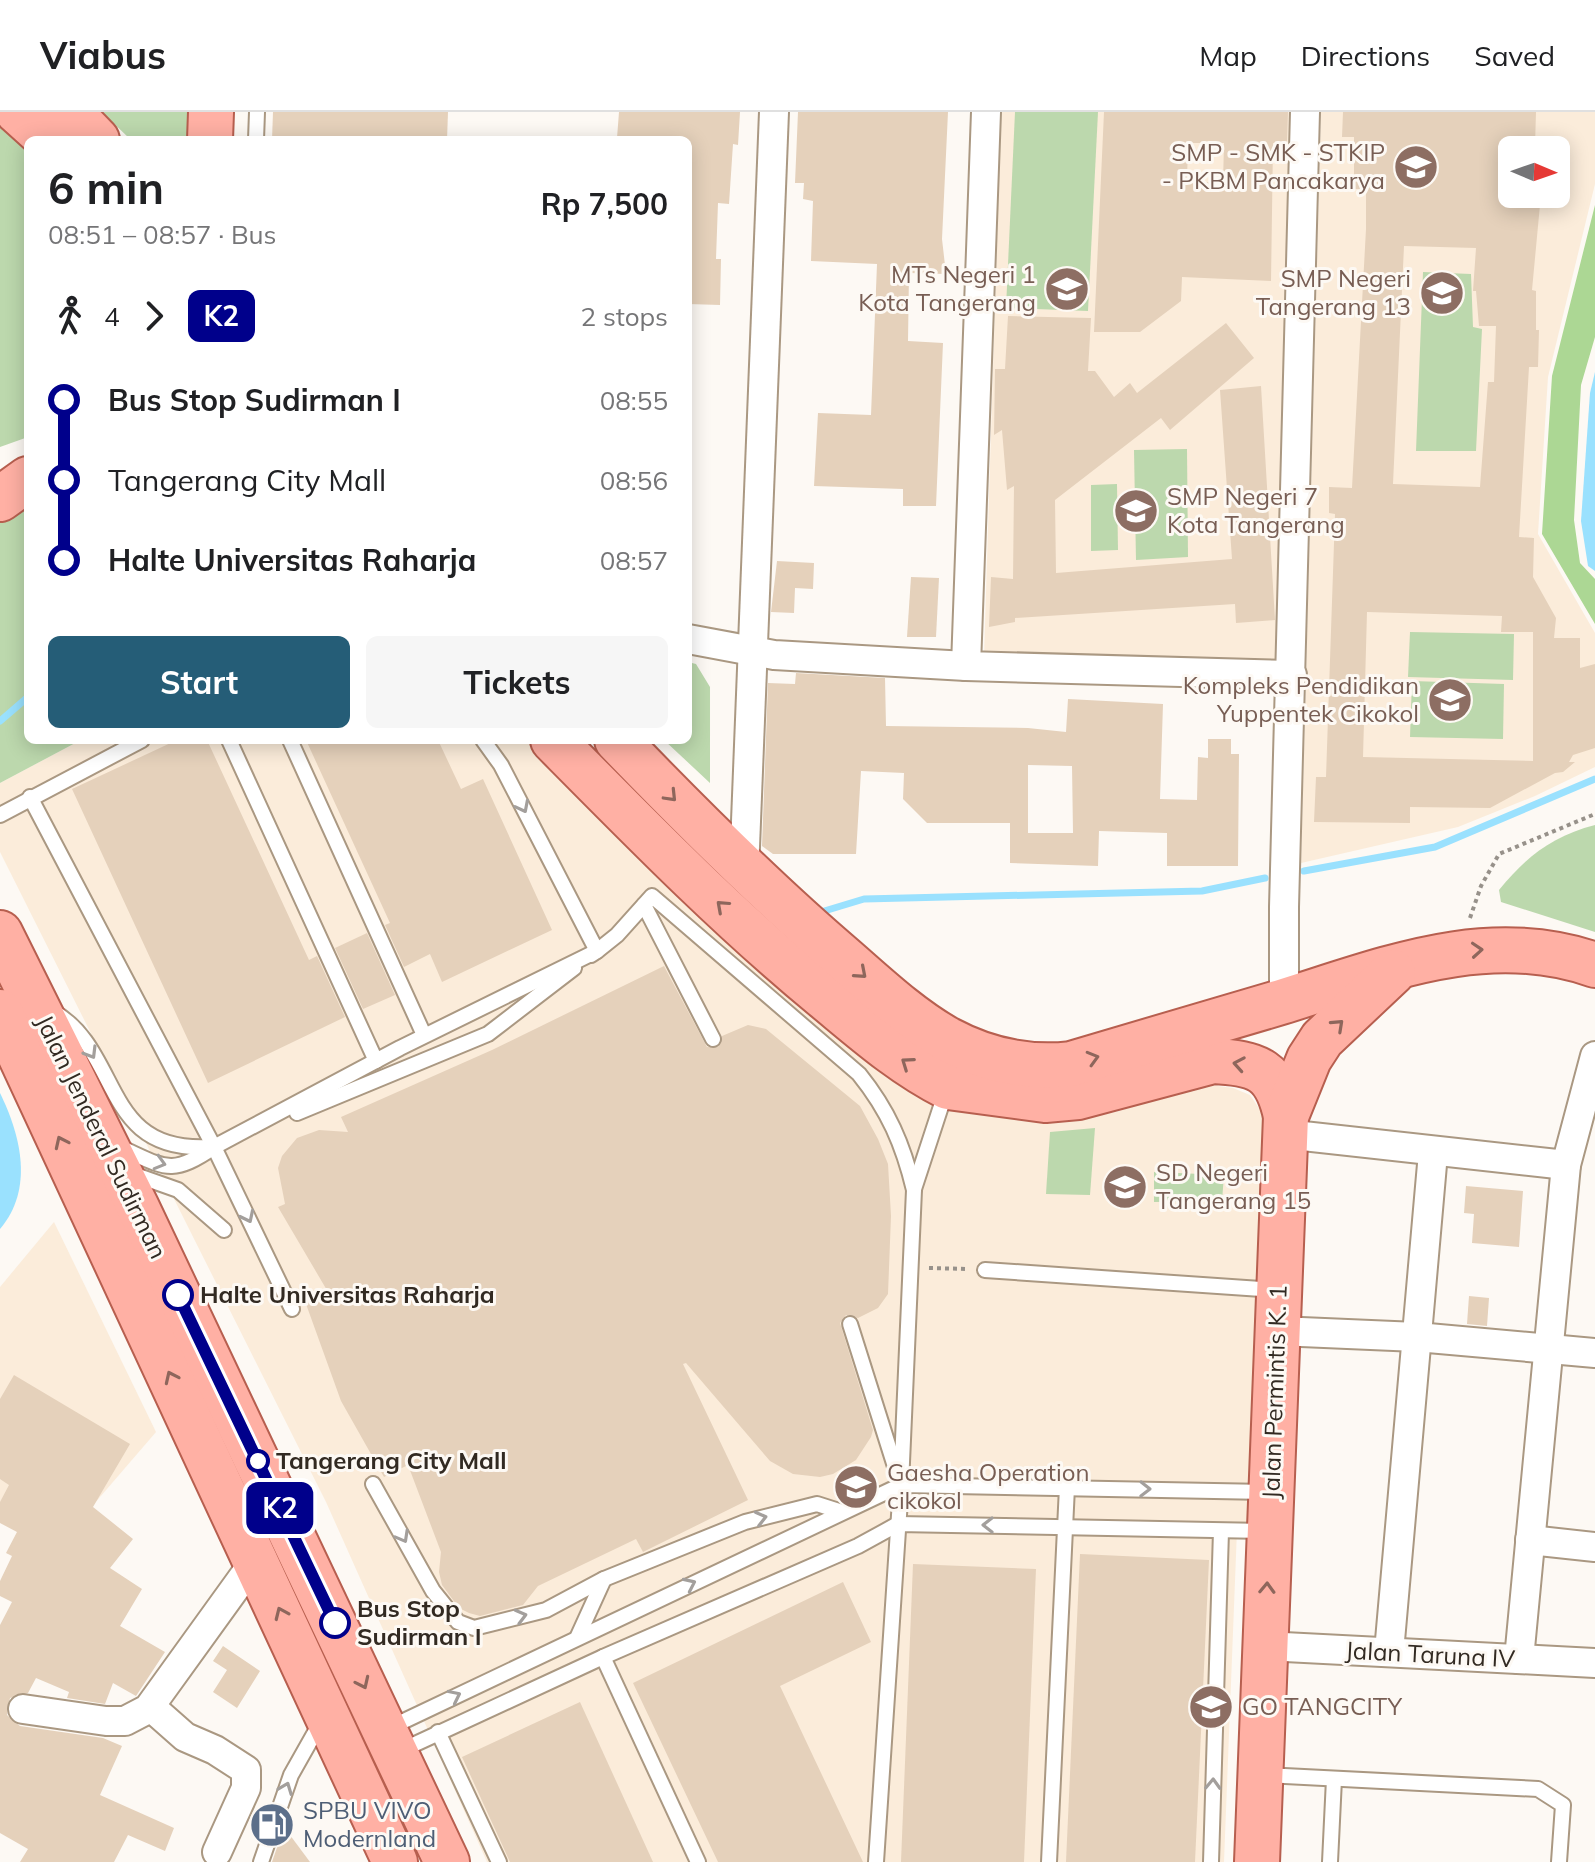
<!DOCTYPE html>
<meta charset="utf-8">
<style>
:root{--surface:#fff;--page:#f6f6f6;--text:#202124;--muted:#757577;--line:#e0e0e0;--accent:#255d77}
body{margin:0;font-family:Mulish,sans-serif;background:var(--page);color:var(--text);height:100vh;display:flex;flex-direction:column;font-size:30px;white-space:nowrap}
*{box-sizing:border-box;margin:0}
p{font-size:26px;color:var(--muted)}
.icon{flex:none;width:44px;height:44px;fill:none;stroke:currentColor;stroke-width:2;stroke-linecap:round;stroke-linejoin:round}
.map{position:relative;flex:1;overflow:hidden}
.drawer{position:absolute;left:24px;top:24px;width:668px;height:608px;display:flex;flex-direction:column;background:var(--surface);border-radius:12px;box-shadow:0 4px 20px #0003}
.drawer>*{flex:none}
.badge{padding:0 16px;border-radius:12px;font-size:28px;line-height:52px}
.needle{width:52px;rotate:92deg}
.buttons{position:absolute;left:1498px;top:24px;display:grid;gap:16px}
.buttons a{display:grid;place-items:center;width:72px;height:72px;border-radius:12px;background:var(--surface);box-shadow:0 4px 20px #0003;font-size:40px}
.map>.badge{position:absolute;translate:-50% -50%;box-shadow:0 0 0 4px #fff}
.legs{display:flex;align-items:center;gap:12px;height:88px;padding:0 24px;font-size:26px}
.legs p{margin-inline-start:auto}
.overview{display:flex;align-items:center;justify-content:space-between;height:136px;padding:0 24px}
h1{font-size:44px;font-weight:700;line-height:60px}
.primary-button{display:flex;gap:16px;margin-top:auto;padding:16px 24px}
.primary-button a{flex:1;height:92px;border-radius:12px;background:var(--accent);color:#fff;font-size:32px;font-weight:700;line-height:92px;text-align:center}
.primary-button a+a{background:var(--page);color:var(--text)}
ul{padding:0 24px;list-style:none}
li{display:flex;align-items:center;gap:28px;height:80px;font-size:30px}
li i{display:grid;place-items:center;width:12px;height:100%;margin:0 10px;background:currentColor}
li i::after{content:'';width:20px;height:20px;margin:-10px;border:6px solid;border-radius:50%;background:var(--surface)}
li p{margin-inline-start:auto}
li:first-child i{background:linear-gradient(#0000 50%,currentColor 0)}
li:last-child i{background:linear-gradient(currentColor 50%,#0000 0)}
header{display:flex;align-items:center;gap:48px;box-sizing:border-box;height:112px;padding:0 40px;background:var(--surface);border-bottom:2px solid var(--line)}
header strong{font-size:38px}
nav{display:flex;gap:44px;margin-inline-start:auto;font-size:28px}
.map>svg:first-child{display:block}
.built{fill:#fbecda;fill-rule:evenodd}
.green{fill:#bcd8ad}
.forest{fill:#acd794}
.water{fill:#9ae1fe}
.lines{fill:none;stroke-linecap:round;stroke-linejoin:round}
.stream{stroke:#9ae1fe;stroke-width:7}
.building{fill:#e5d1bb;fill-rule:evenodd}
.service-casing{stroke:#aa9882;stroke-width:18}
.minor-casing{stroke:#aa9882;stroke-width:32}
.primary-casing{stroke:#b75f4f;stroke-width:48}
.path{stroke:#97918a;stroke-width:4;stroke-dasharray:4 4;stroke-linecap:butt}
.service{stroke:#fff;stroke-width:14}
.minor{stroke:#fff;stroke-width:28}
.primary{stroke:#ffb0a4;stroke-width:44}
.oneway{stroke:#8e665c}
.oneway2{stroke:#a39f9c}
.line-1-casing{stroke:#fff;stroke-width:18}
.line-1{stroke:#00008b;stroke-width:12}
.stop-1-dot{fill:#fff;stroke:#00008b;stroke-width:4}
.labels{text-anchor:middle;stroke-width:6;stroke-linejoin:round;paint-order:stroke}
.education-label{font-size:24px;fill:#785e54;stroke:#fdf9f4;text-anchor:end}
.street-label{font-size:24px;fill:#322a22;stroke:#fdf9f4}
.stop-label{font-size:24px;font-weight:bold;fill:#322a22;stroke:#fdf9f4;text-anchor:start}
.service-label{font-size:24px;fill:#4e5e75;stroke:#fdf9f4;text-anchor:start}
</style>
<header>
<strong>Viabus</strong>
<nav><a>Map</a><a>Directions</a><a>Saved</a></nav>
</header>
<div class="map">
<svg width="1595" height="1750" viewBox="0 0 1595 1750">
<rect width="100%" height="100%" fill="#fdf9f4"/>
<g class="built">
<path d="M1001,0H1295L1280,551L984,545Z"/>
<path d="M1321,0H1595V72L1548,265L1538,422L1595,521V655L1535,684L1458,715L1301,751ZM1512,38H1556V82H1512Z"/>
<path d="M81,628H538L992,994L1082,1007L1116,1000L1203,972L1233,976L1250,983L1267,1008L1252,1406L1237,1418L1224,1750H487L326,1390L0,740V671Z"/>
<path d="M54,1110L156,1320L63,1428L0,1405V1175Z"/>
</g>
<g class="green">
<path d="M102,0H202V28H131Z"/>
<path d="M1015,0H1098L1088,199L1006,196Z"/>
<path d="M0,7L28,32V325L0,335Z"/>
<path d="M1423,160L1471,162L1473,215L1482,217L1476,339H1416Z"/>
<path d="M1187,337L1188,445L1136,448L1134,338Z"/>
<path d="M1117,372L1118,438L1091,439V373Z"/>
<path d="M28,390V628H81L0,671V411Z"/>
<path d="M1410,520L1514,522L1513,568L1408,565Z"/>
<path d="M688,550L696,552L710,575V671L664,628H688Z"/>
<path d="M1412,569L1504,572L1503,627L1410,625Z"/>
<path d="M1595,713V820L1501,790L1499,778C1526,745 1552,724 1595,713Z"/>
<path d="M1095,1016L1090,1083L1046,1082L1050,1020Z"/>
<path d="M1154,1060L1224,1063L1222,1089L1154,1090Z"/>
</g>
<path class="forest" d="M1595,93V225L1581,273L1574,408L1580,451L1595,467V512L1542,422L1552,264Z"/>
<g class="water">
<path d="M1595,260V459L1588,454L1581,409L1590,281Z"/>
<path d="M0,981C21,1024 34,1077 0,1117Z"/>
</g>
<g class="lines">
<g class="stream">
<path d="M0,609L28,585"/>
<path d="M1304,759L1435,735L1595,667"/>
<path d="M821,800L864,787L1202,779L1265,766"/>
</g>
</g>
<g class="building">
<path d="M273,0H448L447,28H272Z"/>
<path d="M619,0H740L738,33L733,32L729,92L718,91L716,147H721L720,193L688,192V28L617,26Z"/>
<path d="M798,0H948L942,127L946,162L909,161L908,229L943,231L936,394H903V377L814,374L818,301L871,303L877,152L811,149L813,89L803,87L804,71H795Z"/>
<path d="M1104,0H1288L1287,31H1273L1271,169L1182,165L1181,189L1140,220H1094ZM1188,31H1224L1223,71L1187,69Z"/>
<path d="M1343,0H1536L1535,34L1512,35V82H1541L1532,178L1536,179V218H1539L1538,255H1529L1519,425L1534,426L1533,465L1556,506L1554,526H1580V556L1595,552V636L1573,643L1569,650H1575L1563,660L1555,661L1490,696L1410,695V711L1314,710L1316,665H1326L1335,402L1329,401V375L1352,376L1366,117V77H1354V25H1342ZM1404,134L1476,136L1473,179H1476L1479,214H1496L1494,270H1488L1480,375L1393,372ZM1367,500L1502,504L1501,520H1533V649L1363,645Z"/>
<path d="M1008,204L1091,206L1088,259H1095L1114,285L1130,271L1137,281L1226,211L1254,246L1170,318L1161,306L1055,388L1056,461L1232,447L1220,278L1261,274L1275,508L1236,511L1235,492L1015,506V510L989,515L991,465L1013,467L1014,374L1007,378L1002,318L994,323L995,257H1005Z"/>
<path d="M777,449L814,451L813,477L795,476L794,501L771,500Z"/>
<path d="M911,465L939,466L936,525H907Z"/>
<path d="M796,561L885,566L886,614L1028,616L1066,620L1068,587L1163,592L1160,687L1197,688L1198,645L1208,646V627H1231V642H1239L1238,754H1167V721L1099,719L1098,754L1010,751V711H927L903,687L904,661L861,659L856,742H773L762,734L768,571L795,572ZM1028,653L1072,654L1073,721H1028Z"/>
<path d="M177,628H207L309,848L317,844L345,905L208,971L72,677Z"/>
<path d="M306,628H438L461,677L483,667L552,818L442,870L430,842L404,855L385,813L390,811Z"/>
<path d="M367,821L395,883L363,897L335,836Z"/>
<path d="M664,854L707,935H718L722,924L748,913L766,917L860,994L878,1027L888,1052L891,1104L888,1182L878,1196L858,1206L846,1203L840,1211L873,1318L871,1325L856,1348L833,1362L820,1365L793,1362L770,1349L686,1251L683,1252L748,1388L643,1440L636,1427L538,1474L523,1493L480,1504L469,1501L459,1496L442,1473L439,1460L441,1440L408,1353L384,1365L341,1289L306,1192L328,1180L278,1095L285,1092L278,1056L282,1044L297,1026L319,1018L348,1020L341,1005L492,938Z"/>
<path d="M1466,1074L1523,1079L1519,1135L1472,1131L1474,1102L1464,1101Z"/>
<path d="M1469,1184L1489,1186L1487,1214L1467,1212Z"/>
<path d="M14,1263L130,1332L93,1395L133,1427L110,1456L142,1477L120,1514L165,1540L136,1584L113,1571L105,1592L67,1586L69,1580L36,1566L28,1581L10,1586L7,1603L20,1614L103,1626L122,1634L100,1683L174,1716L165,1739L128,1723L114,1750H20L28,1737L0,1721V1513L12,1490L0,1484V1469L12,1444L6,1441L17,1420L0,1411V1390L9,1373L0,1367V1287Z"/>
<path d="M1080,1442L1209,1448L1195,1750H1066Z"/>
<path d="M913,1452L1036,1457L1024,1750H901Z"/>
<path d="M843,1470L871,1530L780,1574L863,1750H718L633,1571Z"/>
<path d="M223,1534L260,1559L237,1596L213,1580L227,1558L213,1549Z"/>
<path d="M580,1590L653,1750H510L462,1645Z"/>
<path d="M284,1715L310,1750H272Z"/>
</g>
<g class="lines">
<g class="service-casing">
<g id="service">
<path d="M256,28L257,0"/>
<path d="M229,628L376,949"/>
<path d="M290,628L424,923"/>
<path d="M483,628L501,653L597,839L591,843"/>
<path d="M30,685L214,1035L292,1197"/>
<path d="M0,703L142,628"/>
<path d="M644,793L713,927"/>
<path d="M51,898C124,939 99,1042 211,1035"/>
<path d="M297,1001L488,922L574,856"/>
<path d="M117,1034C163,1054 170,1066 214,1035L400,936L597,839L617,823L652,784L859,962C888,998 903,1032 914,1078L901,1373L876,1750"/>
<path d="M130,1061L178,1078L224,1118"/>
<path d="M914,1077L946,979"/>
<path d="M985,1158L1275,1178"/>
<path d="M850,1212L897,1361"/>
<path d="M373,1372L433,1479L458,1510L474,1516L546,1498L604,1467L745,1410L817,1392L842,1400"/>
<path d="M578,1524L604,1467"/>
<path d="M603,1545L698,1750"/>
<path d="M387,1617L901,1373L1267,1380"/>
<path d="M438,1620L499,1750"/>
<path d="M400,1639L603,1545L858,1434L898,1412L1265,1419"/>
<path d="M1266,1663L1538,1677L1563,1693L1559,1750"/>
<path d="M261,1750L291,1663L322,1608"/>
<path d="M1049,1750L1067,1375"/>
<path d="M1211,1750L1221,1419"/>
<path d="M1330,1750L1334,1667"/>
</g>
</g>
<g class="minor-casing">
<g id="minor">
<path d="M986,0L966,554L1292,563"/>
<path d="M688,527L774,543L966,554"/>
<path d="M744,760L774,0"/>
<path d="M1284,889V795L1305,0"/>
<path d="M1285,1022L1566,1053"/>
<path d="M1278,1219L1417,1225L1595,1241"/>
<path d="M1530,1428L1595,1435"/>
<path d="M1265,1534L1595,1551"/>
<path d="M1389,1540L1433,1041"/>
<path d="M1519,1547L1566,1053L1595,944"/>
<path d="M151,1595L185,1625L215,1638L246,1658V1676L217,1740"/>
<path d="M23,1597L106,1609H125L148,1597L257,1446"/>
</g>
</g>
<g class="primary-casing">
<g id="primary">
<path d="M18,0L49,28"/>
<path d="M70,0L97,28"/>
<path d="M210,28L211,0"/>
<path d="M0,387L28,367"/>
<path d="M553,628C641,717 728,806 824,885C864,918 902,952 948,975L1045,988L1078,985L1213,949C1258,951 1276,958 1286,1004"/>
<path d="M617,628C691,705 765,779 846,848C878,876 910,906 947,927C986,948 1027,957 1071,952C1141,932 1211,911 1281,890C1384,858 1488,815 1595,853"/>
<path d="M0,821L137,1096L447,1750"/>
<path d="M0,900L395,1750"/>
<path d="M1257,1750L1286,1004L1309,947L1322,927L1393,860"/>
</g>
</g>
<g class="path">
<path d="M1470,806L1481,774L1499,742L1595,702"/>
<path d="M929,1156L968,1157"/>
</g>
<use href="#service" class="service"/>
<use href="#minor" class="minor"/>
<use href="#primary" class="primary"/>
</g>
<defs><path id="oneway-chevron" d="M-2-3.5L2.5 0L-2 3.5" fill="none" stroke-width="1.6" stroke-linecap="round" stroke-linejoin="round" transform="scale(2)"/></defs>
<g class="oneway">
<use href="#oneway-chevron" transform="translate(671 684) rotate(46)"/>
<use href="#oneway-chevron" transform="translate(722 794) rotate(-138)"/>
<use href="#oneway-chevron" transform="translate(1477 838) rotate(-4)"/>
<use href="#oneway-chevron" transform="translate(861 861) rotate(41)"/>
<use href="#oneway-chevron" transform="translate(1338 913) rotate(-43)"/>
<use href="#oneway-chevron" transform="translate(1093 946) rotate(-16)"/>
<use href="#oneway-chevron" transform="translate(907 951) rotate(-145)"/>
<use href="#oneway-chevron" transform="translate(1239 952) rotate(-170)"/>
<use href="#oneway-chevron" transform="translate(61 1030) rotate(-115)"/>
<use href="#oneway-chevron" transform="translate(171 1265) rotate(-115)"/>
<use href="#oneway-chevron" transform="translate(1267 1476) rotate(-88)"/>
<use href="#oneway-chevron" transform="translate(281 1501) rotate(-114)"/>
<use href="#oneway-chevron" transform="translate(363 1571) rotate(65)"/>
</g>
<g class="oneway2">
<use href="#oneway-chevron" transform="translate(523 695) rotate(63)"/>
<use href="#oneway-chevron" transform="translate(91 941) rotate(59)"/>
<use href="#oneway-chevron" transform="translate(160 1051) rotate(16)"/>
<use href="#oneway-chevron" transform="translate(248 1105) rotate(64)"/>
<use href="#oneway-chevron" transform="translate(1145 1377) rotate(1)"/>
<use href="#oneway-chevron" transform="translate(761 1406) rotate(-14)"/>
<use href="#oneway-chevron" transform="translate(988 1413) rotate(-180)"/>
<use href="#oneway-chevron" transform="translate(403 1425) rotate(61)"/>
<use href="#oneway-chevron" transform="translate(690 1472) rotate(-25)"/>
<use href="#oneway-chevron" transform="translate(521 1504) rotate(-15)"/>
<use href="#oneway-chevron" transform="translate(455 1584) rotate(-26)"/>
<use href="#oneway-chevron" transform="translate(1213 1672) rotate(-88)"/>
<use href="#oneway-chevron" transform="translate(286 1676) rotate(-69)"/>
</g>
<g class="lines">
<g class="line-1-casing">
<path id="line-1" d="M178,1183L335,1511"/>
</g>
<use href="#line-1" class="line-1"/>
</g>
<defs>
<g id="school-disc" transform="scale(2.3)"><circle r="9.5" fill="#8d6e63" stroke="#fdf9f4"/><path d="M0-5L7-2L0 1L-7-2ZM-4 1L0 2.5L4 1V4Q0 6-4 4Z" fill="#fff"/></g>
<g id="fuel-disc" transform="scale(2.3)"><circle r="9.5" fill="#5c6f8a" stroke="#fdf9f4"/><path d="M-5.5-6h7V0h2V4h1.3V-2.5L3-4.5l.8-.8L6-3V5H2.5V1h-1V6h-7ZM-4.2-4.7v3.2H.2V-4.7Z" fill="#fff"/></g>
</defs>
<g fill-rule="evenodd">
<use href="#school-disc" x="1416" y="55"/>
<use href="#school-disc" x="1067" y="177"/>
<use href="#school-disc" x="1442" y="181"/>
<use href="#school-disc" x="1136" y="399"/>
<use href="#school-disc" x="1450" y="588"/>
<use href="#school-disc" x="1125" y="1075"/>
<use href="#school-disc" x="856" y="1375"/>
<use href="#school-disc" x="1211" y="1595"/>
<use href="#fuel-disc" x="272" y="1713"/>
</g>
<g class="stop-1-dot">
<circle cx="178" cy="1183" r="14"/>
<circle cx="258" cy="1349" r="10"/>
<circle cx="335" cy="1511" r="14"/>
</g>
<g class="labels">
<g class="education-label">
<text x="1385" y="49">SMP - SMK - STKIP<tspan x="1385" dy="28">- PKBM Pancakarya</tspan></text>
<text x="1036" y="171">MTs Negeri 1<tspan x="1036" dy="28">Kota Tangerang</tspan></text>
<text x="1411" y="175">SMP Negeri<tspan x="1411" dy="28">Tangerang 13</tspan></text>
<text x="1167" y="393" text-anchor="start">SMP Negeri 7<tspan x="1167" dy="28">Kota Tangerang</tspan></text>
<text x="1419" y="582">Kompleks Pendidikan<tspan x="1419" dy="28">Yuppentek Cikokol</tspan></text>
<text x="1156" y="1069" text-anchor="start">SD Negeri<tspan x="1156" dy="28">Tangerang 15</tspan></text>
<text x="887" y="1369" text-anchor="start">Gaesha Operation<tspan x="887" dy="28">cikokol</tspan></text>
<text x="1242" y="1603" text-anchor="start">GO TANGCITY</text>
</g>
<g class="street-label">
<text transform="translate(101 1025) rotate(64)" y="8">Jalan Jenderal Sudirman</text>
<text transform="translate(1275 1280) rotate(-88)" y="8">Jalan Permintis K. 1</text>
<text transform="translate(1430 1543) rotate(3)" y="8">Jalan Taruna IV</text>
</g>
<g class="stop-label">
<text x="200" y="1191">Halte Universitas Raharja</text>
<text x="276" y="1357">Tangerang City Mall</text>
<text x="357" y="1505">Bus Stop<tspan x="357" dy="28">Sudirman I</tspan></text>
</g>
<g class="service-label">
<text x="303" y="1707">SPBU VIVO<tspan x="303" dy="28">Modernland</tspan></text>
</g>
</g>
</svg>
<div class="buttons">
<a><svg class="needle" viewBox="-14 -14 28 28"><path d="M0-13l5 13h-10z" fill="#e53935"/><path d="M0 13l5-13h-10z" fill="#757577"/></svg></a>
</div>
<b class="badge" style="left:280px;top:1396px;background:#00008b;color:#fff">K2</b>
<section class="drawer">
<div class="overview"><div><h1>6 min</h1><p>08:51 – 08:57 · Bus</p></div><b>Rp 7,500</b></div>
<div class="legs"><svg class="icon" aria-label="walk" viewBox="0 0 24 24"><circle cx="13" cy="4" r="2"/><path d="M13 8l-2 6 4 7M11 14l-3 7M7 12l3-4h3l4 4"/></svg>4<svg class="icon" aria-label="forward" viewBox="0 0 24 24"><path d="M9 5l7 7-7 7"/></svg><b class="badge" style="background:#00008b;color:#fff">K2</b><p>2 stops</p></div>
<ul>
<li><i style="color:#00008b"></i><b>Bus Stop Sudirman I</b><p>08:55</p></li>
<li><i style="color:#00008b"></i><span>Tangerang City Mall</span><p>08:56</p></li>
<li><i style="color:#00008b"></i><b>Halte Universitas Raharja</b><p>08:57</p></li>
</ul>
<div class="primary-button"><a>Start</a><a>Tickets</a></div>
</section>
</div>
